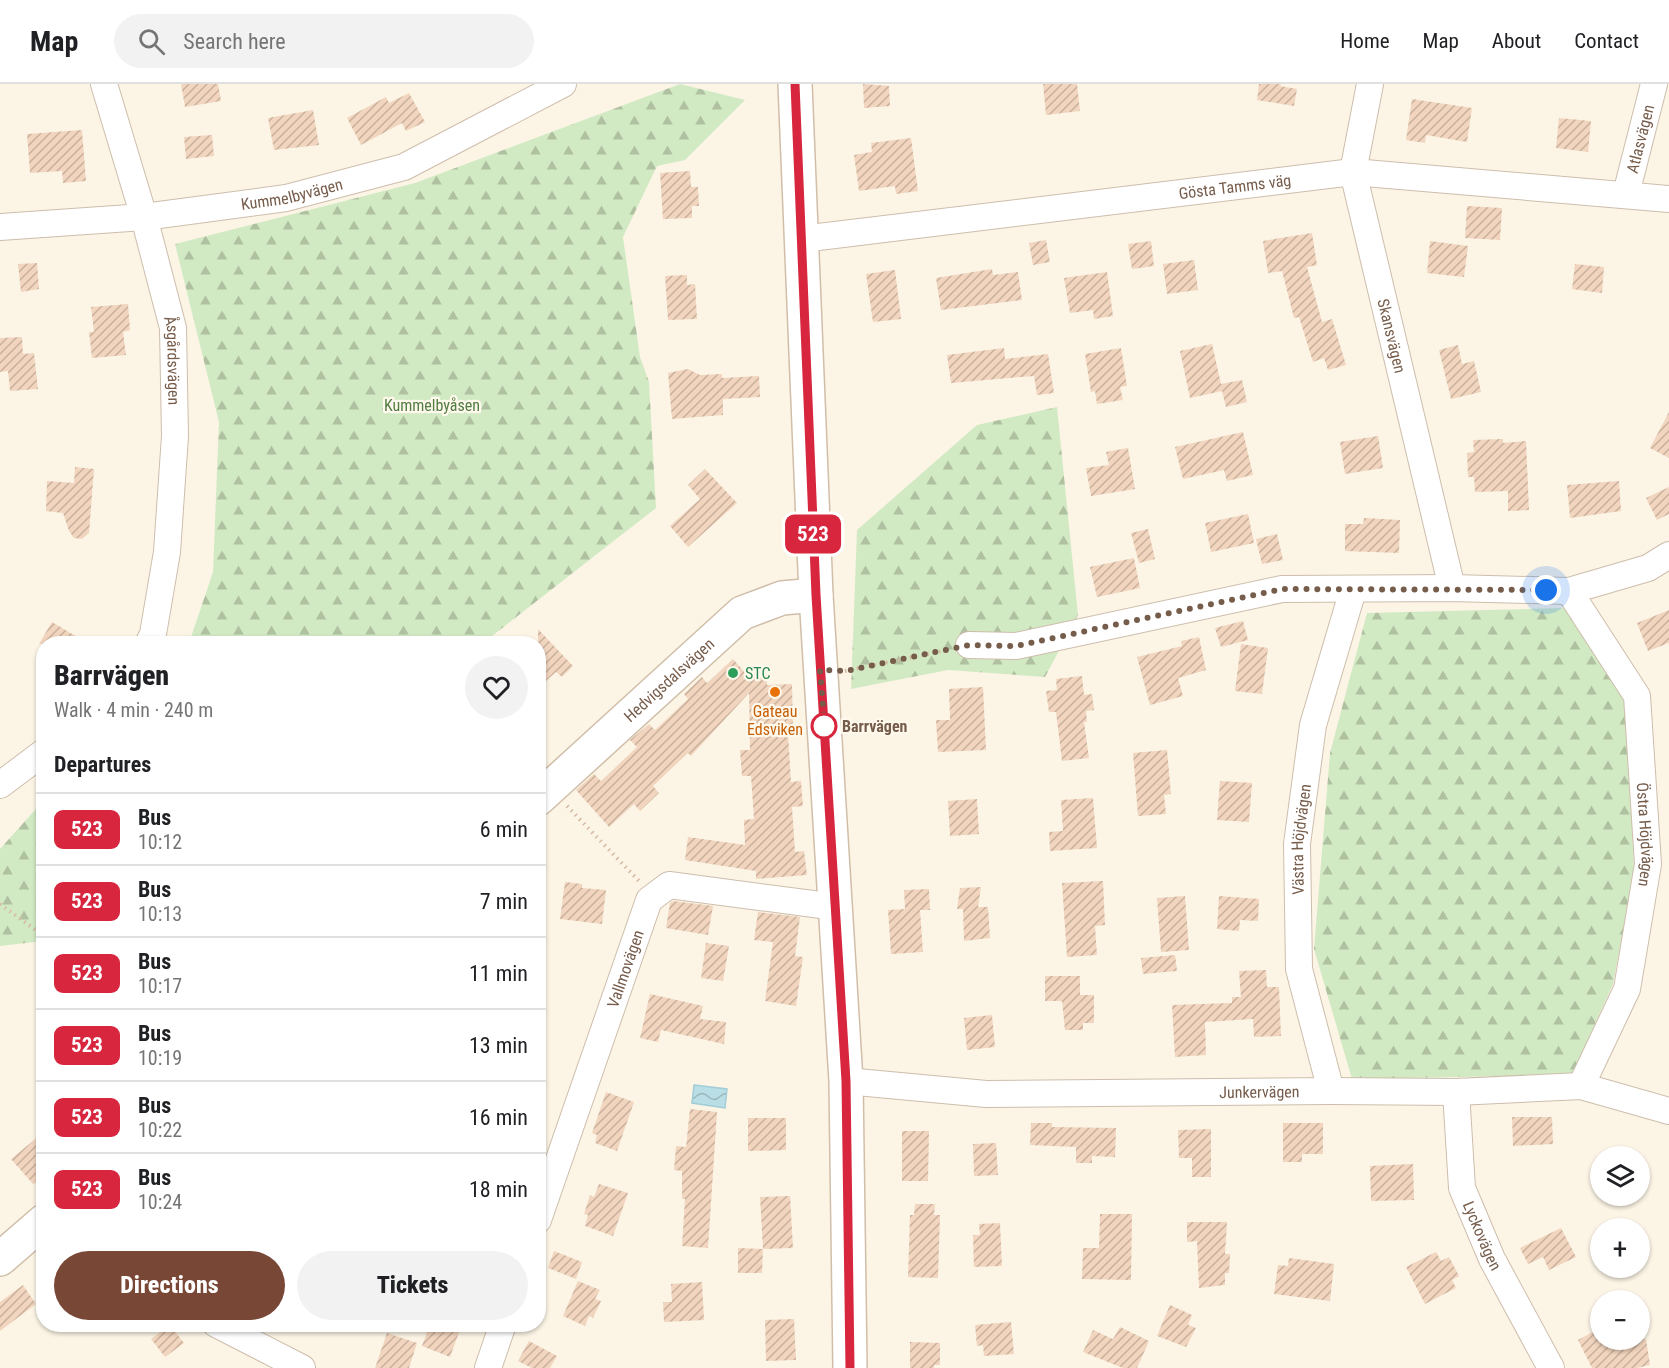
<!DOCTYPE html>
<meta charset="utf-8">
<style>
:root{--surface:#fff;--page:#f2f2f2;--text:#202124;--muted:#757577;--line:#e0e0e0;--accent:#794736}
body{margin:0;font-family:"Roboto Condensed",sans-serif;background:var(--page);color:var(--text);height:100vh;display:flex;flex-direction:column;font-size:22px;white-space:nowrap}
*{box-sizing:border-box;margin:0}
p{font-size:20px;color:var(--muted)}
.icon{flex:none;width:33px;height:33px;fill:none;stroke:currentColor;stroke-width:2;stroke-linecap:round;stroke-linejoin:round}
.map{position:relative;flex:1;overflow:hidden}
.sheet{position:absolute;left:36px;top:552px;width:510px;height:696px;display:flex;flex-direction:column;background:var(--surface);border-radius:24px;box-shadow:0 2px 4px #0004}
.sheet>*{flex:none}
.badge{padding:0 12px;border-radius:9px;font-size:21px;line-height:39px}
.buttons{position:absolute;left:1590px;top:1062px;display:grid;gap:12px}
.buttons a{display:grid;place-items:center;width:60px;height:60px;border-radius:50%;background:var(--surface);box-shadow:0 2px 4px #0004;font-size:30px}
.you{position:absolute;width:30px;height:30px;margin:-15px;border:4px solid #fff;border-radius:50%;background:#1a73e8;box-shadow:0 0 0 9px #1a73e833}
.map>.badge{position:absolute;translate:-50% -50%;box-shadow:0 0 0 3px #fff}
h2{padding:0 18px;font-size:22px;line-height:54px}
.round{display:grid;place-items:center;flex:none;width:63px;height:63px;border-radius:32px;background:var(--page)}
.headline{display:flex;align-items:center;justify-content:space-between;height:102px;padding:0 18px}
h1{font-size:28px;font-weight:800;line-height:45px}
.button{display:flex;gap:12px;margin-top:auto;padding:12px 18px}
.button a{flex:1;height:69px;border-radius:36px;background:var(--accent);color:#fff;font-size:24px;font-weight:800;line-height:69px;text-align:center}
.button a+a{background:var(--page);color:var(--text)}
ul{padding:0;list-style:none}
li{display:flex;align-items:center;gap:18px;height:72px;padding:0 18px;border-top:2px solid var(--line)}
li div{flex:1}
li b{display:block;font-size:22px}
li em{font-style:normal}
li .badge{min-width:66px;font-weight:700;text-align:center}
header{display:flex;align-items:center;gap:36px;box-sizing:border-box;height:84px;padding:0 30px;background:var(--surface);border-bottom:2px solid var(--line)}
header strong{font-size:28px}
nav{display:flex;gap:33px;margin-inline-start:auto;font-size:21px}
.search{width:420px;height:54px;background:var(--page);display:flex;align-items:center;gap:15px;box-sizing:border-box;padding:0 21px;border-radius:33px;color:var(--muted);font-size:22px}
.map>svg:first-child{display:block}
.forest{fill:url(#forest-firs)}
.water{fill:url(#water-waves);stroke:#a1cdd8;stroke-width:1.5}
.building{fill:url(#building-hatch)}
.lines{fill:none;stroke-linecap:round;stroke-linejoin:round}
.street-casing{stroke:#cebdac;stroke-width:28}
.secondary-casing{stroke:#d1bea9;stroke-width:36}
.path{stroke:#d7b9a1;stroke-width:4;stroke-dasharray:1.5 4.5;stroke-linecap:butt}
.street{stroke:#fff;stroke-width:26}
.secondary{stroke:#fff;stroke-width:33}
.line-casing{stroke:#fff;stroke-width:14}
.line{stroke:#d7263d;stroke-width:9}
.walk{stroke:#765c4b;stroke-width:6;stroke-dasharray:0 10.8}
.leisure-dot{fill:#2e9e5b;stroke:#fff9ed;stroke-width:2}
.food-dot{fill:#e8710a;stroke:#fff9ed;stroke-width:2}
.stop-dot{fill:#fff;stroke:#d7263d;stroke-width:3}
.labels{text-anchor:middle;stroke-width:4.5;stroke-linejoin:round;paint-order:stroke}
.street-label{font-size:16px;fill:#765c4b;stroke:#fff9ed}
.park-label{font-size:16px;fill:#517c42;stroke:#fff9ed}
.leisure-label{font-size:16px;fill:#27864d;stroke:#fff9ed;text-anchor:start}
.food-label{font-size:16px;fill:#c56008;stroke:#fff9ed}
.stop-label{font-size:16px;font-weight:bold;fill:#765c4b;stroke:#fff9ed;text-anchor:start}
</style>
<header>
<strong>Map</strong>
<div class="search"><svg class="icon" aria-label="search" viewBox="0 0 24 24"><circle cx="10" cy="10" r="6"/><path d="M15 15l6 6"/></svg>Search here</div>
<nav><a>Home</a><a>Map</a><a>About</a><a>Contact</a></nav>
</header>
<div class="map">
<svg width="1669" height="1284" viewBox="0 0 1669 1284">
<defs>
<pattern id="forest-firs" width="22" height="20" patternUnits="userSpaceOnUse" patternTransform="scale(1.5)"><rect width="22" height="20" fill="#d2eac4"/><path d="M5 1l3.5 6h-7zM16 11l3.5 6h-7z" fill="#afc1a1"/></pattern>
<pattern id="water-waves" width="16" height="10" patternUnits="userSpaceOnUse" patternTransform="scale(1.5)"><rect width="16" height="10" fill="#badee6"/><path d="M0 5q4-4 8 0t8 0" fill="none" stroke="#9cb7bc"/></pattern>
<pattern id="building-hatch" width="6" height="6" patternUnits="userSpaceOnUse" patternTransform="scale(1.5)"><rect width="6" height="6" fill="#f2d5be"/><path d="M-1 1l2-2M0 6l6-6M5 7l2-2" fill="none" stroke="#c9b09c"/></pattern>
</defs>
<rect width="100%" height="100%" fill="#fcf5e6"/>
<g class="forest">
<path d="M680,0L745,16L685,76L657,82L623,153L640,273L649,298L656,424L483,559H189L213,488L219,338L175,160L415,99Z"/>
<path d="M1057,323L1078,531L1045,593L948,586L851,605L857,446L977,341Z"/>
<path d="M1565,524L1627,609L1634,790L1613,900L1572,991L1352,995L1314,865L1330,669L1367,529Z"/>
<path d="M43,717V857L0,862V765Z"/>
</g>
<path class="water" d="M694,1001L727,1005L725,1024L692,1019Z"/>
<g class="building">
<path d="M181,0H218L221,17L185,23Z"/>
<path d="M863,0L889,2L890,22L864,24Z"/>
<path d="M1043,0H1077L1080,27L1046,31Z"/>
<path d="M1259,0H1281L1280,2L1297,5L1294,22L1257,16Z"/>
<path d="M409,9L425,38L406,47L402,39L361,61L347,34L386,13L389,19Z"/>
<path d="M1412,15L1472,24L1467,58L1426,51L1425,59L1406,56Z"/>
<path d="M313,26L319,61L274,66L268,34Z"/>
<path d="M1559,34L1591,37L1588,68L1556,64Z"/>
<path d="M82,46L86,97L63,99L62,87L30,89L27,50Z"/>
<path d="M212,51L214,72L186,75L184,53Z"/>
<path d="M911,54L918,107L896,110L895,102L859,107L854,71L872,68L871,59Z"/>
<path d="M690,87L691,103H698L699,122H692V134L663,135L660,89Z"/>
<path d="M1467,122L1502,124L1500,156L1465,154Z"/>
<path d="M1312,149L1317,181L1307,183L1322,238L1332,235L1346,281L1328,286L1324,274L1313,278L1299,233L1294,234L1282,187L1268,189L1263,157Z"/>
<path d="M1046,156L1050,178L1033,181L1029,159Z"/>
<path d="M1151,157L1154,182L1132,185L1128,160Z"/>
<path d="M1430,157L1468,162L1464,193L1427,189Z"/>
<path d="M1194,176L1198,206L1167,210L1163,180Z"/>
<path d="M37,179L39,205L21,208L18,180Z"/>
<path d="M1575,180L1604,183L1602,209L1572,205Z"/>
<path d="M992,185L993,191L1018,188L1022,216L941,226L936,194Z"/>
<path d="M895,186L901,235L873,238L866,190Z"/>
<path d="M1107,188L1113,232L1094,235L1093,226L1070,229L1064,194Z"/>
<path d="M687,191V201L695,200L697,235L668,236L665,192Z"/>
<path d="M128,220L130,246L123,248L126,271L92,274L89,248H94L91,223Z"/>
<path d="M22,253L23,270L34,269L38,305L10,307L8,287L0,288V254Z"/>
<path d="M1212,260L1221,300L1242,296L1247,318L1226,323L1222,307L1190,314L1180,267Z"/>
<path d="M1458,261L1462,280L1474,277L1481,308L1451,315L1439,266Z"/>
<path d="M1004,264L1005,275L1048,270L1054,309L1037,311L1034,292L951,299L947,271Z"/>
<path d="M1121,264L1127,302L1120,303L1123,316L1097,320L1095,307L1091,308L1085,270Z"/>
<path d="M688,285L700,291L722,290V294L759,292L760,313L723,315V331L672,335L668,289Z"/>
<path d="M1669,328V374L1650,364Z"/>
<path d="M1243,348L1253,391L1227,397L1224,386L1183,395L1175,363Z"/>
<path d="M1378,352L1383,384L1345,390L1340,358Z"/>
<path d="M1503,355V359L1526,357L1529,426L1508,427V407L1475,408L1474,393H1468L1467,369L1474,368L1473,356Z"/>
<path d="M1128,364L1135,405L1091,412L1086,384L1109,381L1106,368Z"/>
<path d="M75,383L94,385L89,449L82,455L74,454L69,447L63,429L46,427L47,397L74,399Z"/>
<path d="M705,385L737,419L688,463L670,442L700,415L688,401Z"/>
<path d="M1619,397L1621,427L1570,434L1567,401Z"/>
<path d="M1669,403V430L1657,436L1646,414Z"/>
<path d="M1248,430L1254,459L1211,468L1205,439Z"/>
<path d="M1364,434L1400,436L1399,469L1345,467V440H1363Z"/>
<path d="M1148,445L1155,475L1139,479L1131,449Z"/>
<path d="M1277,450L1283,476L1262,480L1256,455Z"/>
<path d="M1134,474L1140,504L1097,513L1090,483Z"/>
<path d="M1669,526V559L1648,567L1637,539Z"/>
<path d="M1243,537L1248,556L1221,563L1215,544Z"/>
<path d="M52,538L89,560H39Z"/>
<path d="M538,545L573,582L562,593L556,588L538,604Z"/>
<path d="M1199,553L1206,586L1178,594L1183,612L1150,621L1137,573L1182,562L1181,557Z"/>
<path d="M1241,560L1268,564L1262,610L1235,607Z"/>
<path d="M733,575L749,593H767V601L792,600L793,649L788,650L791,698L801,697L803,722L792,723L795,768L804,767L807,791L756,795V787L685,776L688,753L745,761L744,736L754,735L751,692H742L740,666H750L749,609L691,672L688,669L653,702L659,709L640,727L634,720L609,743L576,706L594,690L601,697L637,663L630,656L649,640L655,646L688,615L684,610L702,593L707,599Z"/>
<path d="M1082,592L1084,611L1092,610L1094,626L1086,627L1087,638H1084L1089,674L1062,677L1056,628H1049L1046,607L1057,606L1056,595Z"/>
<path d="M983,603L986,666L938,668L936,636H950L949,605Z"/>
<path d="M1167,666L1171,710L1164,711L1166,730L1138,732L1133,669Z"/>
<path d="M1220,697L1252,699L1249,738L1217,736Z"/>
<path d="M1093,714L1097,764L1050,767L1049,748L1063,747L1061,716Z"/>
<path d="M977,715L979,750L950,752L948,717Z"/>
<path d="M1103,797L1105,841L1095,842L1097,871L1067,873L1062,799Z"/>
<path d="M565,798L582,800V804L606,806L602,840L560,835Z"/>
<path d="M981,803L978,823H988L990,854L964,857L963,825H957L960,804Z"/>
<path d="M929,805L930,826H920L923,868L891,870L888,826L905,825L904,806Z"/>
<path d="M1185,812L1189,866L1161,868L1157,814Z"/>
<path d="M1219,812L1259,815L1258,837L1240,836L1239,847L1217,845Z"/>
<path d="M673,817L713,822L708,851L666,844L670,819Z"/>
<path d="M758,828L800,833L795,872L803,873L796,922L765,917L773,858L754,856Z"/>
<path d="M706,859L729,862L723,897L701,894Z"/>
<path d="M1175,871L1177,887L1143,890L1141,874Z"/>
<path d="M1266,886L1267,903H1279L1281,952L1254,953L1253,935L1205,938L1206,971L1175,973L1172,921L1232,919V913H1241L1239,887Z"/>
<path d="M1045,892H1080V911H1094V939H1083V946H1065L1062,917H1045Z"/>
<path d="M650,910L703,922L700,935L726,938L724,960L661,946L658,958L640,954Z"/>
<path d="M992,931L995,963L967,966L964,934Z"/>
<path d="M606,1008L634,1018L617,1067L595,1059L597,1051L592,1049Z"/>
<path d="M690,1025L717,1028L708,1164L682,1162L685,1115H682V1087L674,1086L676,1062L686,1063Z"/>
<path d="M1512,1033H1552L1553,1060L1513,1062Z"/>
<path d="M748,1034H786V1066L748,1067Z"/>
<path d="M1031,1039H1052V1043L1116,1044L1115,1073L1092,1072V1079H1076V1063L1030,1061Z"/>
<path d="M1283,1039H1323V1070H1302V1078H1283Z"/>
<path d="M1211,1045V1093H1192V1074H1179L1178,1046Z"/>
<path d="M902,1047H929L928,1097H902Z"/>
<path d="M44,1048V1091L33,1100L11,1075Z"/>
<path d="M996,1059L998,1091L974,1092L973,1060Z"/>
<path d="M1413,1080L1414,1116L1371,1117L1370,1082Z"/>
<path d="M599,1100L628,1109L613,1152L585,1142L588,1131L584,1130L590,1111L594,1113Z"/>
<path d="M790,1112L793,1164L763,1165L760,1113Z"/>
<path d="M915,1120H935L934,1131H940L938,1194L908,1193L910,1131H914Z"/>
<path d="M1100,1130H1132L1131,1196L1082,1195L1083,1164H1099Z"/>
<path d="M1187,1138H1227L1225,1170H1230L1229,1189H1225V1201L1199,1204L1197,1157L1187,1158Z"/>
<path d="M1000,1139L1002,1182L974,1183L973,1151H980L979,1140Z"/>
<path d="M1561,1144L1576,1173L1549,1186L1543,1173L1528,1180L1520,1164Z"/>
<path d="M738,1164L763,1165L762,1189H738Z"/>
<path d="M554,1167L582,1178L576,1195L548,1184Z"/>
<path d="M1436,1168L1441,1177L1449,1173L1459,1192L1452,1196L1456,1204L1425,1220L1406,1183Z"/>
<path d="M1289,1174L1334,1180L1330,1217L1274,1210L1278,1181L1288,1182Z"/>
<path d="M578,1197L600,1206L595,1215L601,1217L593,1234L589,1232L585,1242L563,1232Z"/>
<path d="M702,1198L704,1236L664,1238L663,1218H672L671,1200Z"/>
<path d="M23,1201L36,1220L0,1247V1218Z"/>
<path d="M1170,1221L1192,1231L1188,1241L1196,1244L1186,1263L1157,1252Z"/>
<path d="M794,1235L796,1276L766,1277L765,1236Z"/>
<path d="M1011,1238L1014,1270L984,1272L983,1261L977,1262L975,1241Z"/>
<path d="M430,1240H462L450,1273L422,1262Z"/>
<path d="M170,1241L184,1259L165,1273L151,1255Z"/>
<path d="M1120,1243L1149,1257L1137,1284H1123L1083,1268L1093,1246L1113,1255Z"/>
<path d="M1600,1244V1256L1646,1255L1650,1281L1637,1284H1592L1578,1256Z"/>
<path d="M387,1249L417,1259L409,1284H375Z"/>
<path d="M529,1257L557,1272L550,1284H532L518,1277Z"/>
<path d="M910,1258L940,1259V1281H934V1284H910Z"/>
</g>
<g class="lines">
<g class="street-casing">
<g id="street">
<path id="s1" d="M104,0L144,133L173,244L175,352L167,468L153,550L148,560"/>
<path id="s2" d="M1370,0L1353,88L1452,504"/>
<path id="s3" d="M1626,110L1654,0"/>
<path id="s4" d="M0,143L144,133L286,114L404,83L563,0"/>
<path id="s5" d="M802,155L1353,88L1669,115"/>
<path id="s6" d="M1569,507L1637,612L1648,780L1627,905L1581,1002"/>
<path d="M969,561L1016,562L1282,505L1452,504L1569,507L1648,484L1669,471"/>
<path d="M0,701L44,668"/>
<path id="s7" d="M846,997L986,1010L1331,1007L1456,1008L1581,1002L1669,1027"/>
<path id="s8" d="M1331,1007L1299,885L1297,760L1313,641L1353,506"/>
<path id="s9" d="M1456,1008L1462,1104L1492,1175L1551,1284"/>
<path id="s10" d="M538,1136L649,816L669,801L836,823"/>
<path d="M216,1240L302,1284"/>
<path d="M488,1284L503,1240"/>
</g>
</g>
<g class="secondary-casing">
<g id="secondary">
<path d="M795,0L816,511L846,997L850,1284"/>
<path id="s11" d="M538,715L742,529L782,514L816,511"/>
<path d="M0,1175L44,1137"/>
</g>
</g>
<g class="path">
<path d="M845,587L947,566"/>
<path d="M567,722L639,797"/>
<path d="M0,820L44,852"/>
</g>
<use href="#street" class="street"/>
<use href="#secondary" class="secondary"/>
</g>
<g class="lines">
<g class="line-casing">
<path id="line" d="M795,0L816,511L846,997L850,1284"/>
</g>
<use href="#line" class="line"/>
<path class="walk" d="M824,642L825,647L820,586L846,587L969,561L1016,562L1282,505L1546,506"/>
</g>
<circle class="leisure-dot" cx="733" cy="589" r="6"/>
<circle class="food-dot" cx="775" cy="608" r="6"/>
<circle class="stop-dot" cx="824" cy="642" r="12"/>
<g class="labels">
<g class="street-label">
<text dy="6" stroke="none"><textPath href="#s3" startOffset="57">Atlasvägen</textPath></text>
<text dy="6" stroke="none"><textPath href="#s5" startOffset="436">Gösta Tamms väg</textPath></text>
<text dy="6" stroke="none"><textPath href="#s4" startOffset="294">Kummelbyvägen</textPath></text>
<text dy="6" stroke="none"><textPath href="#s2" startOffset="258">Skansvägen</textPath></text>
<text dy="6" stroke="none"><textPath href="#s1" startOffset="286">Åsgårdsvägen</textPath></text>
<text dy="6" stroke="none"><textPath href="#s11" startOffset="177">Hedvigsdalsvägen</textPath></text>
<text dy="6" stroke="none"><textPath href="#s6" startOffset="264">Östra Höjdvägen</textPath></text>
<text dy="6" stroke="none"><textPath href="#s8" startOffset="256">Västra Höjdvägen</textPath></text>
<text dy="6" stroke="none"><textPath href="#s10" startOffset="266">Vallmovägen</textPath></text>
<text dy="6" stroke="none"><textPath href="#s7" startOffset="414">Junkervägen</textPath></text>
<text dy="6" stroke="none"><textPath href="#s9" startOffset="148">Lyckovägen</textPath></text>
</g>
<g class="park-label">
<text x="432" y="327">Kummelbyåsen</text>
</g>
<g class="leisure-label">
<text x="745" y="595">STC</text>
</g>
<g class="food-label">
<text x="775" y="633">Gateau<tspan x="775" dy="18">Edsviken</tspan></text>
</g>
<g class="stop-label">
<text x="842" y="648">Barrvägen</text>
</g>
</g>
</svg>
<div class="buttons">
<a><svg class="icon" aria-label="layers" viewBox="0 0 24 24"><path d="M12 4l9 5-9 5-9-5zM3 14l9 5 9-5"/></svg></a>
<a>+</a>
<a>−</a>
</div>
<div class="you" style="left:1546px;top:506px"></div>
<b class="badge" style="left:813px;top:450px;background:#d7263d;color:#fff">523</b>
<section class="sheet">
<div class="headline"><div><h1>Barrvägen</h1><p>Walk · 4 min · 240 m</p></div><a class="round"><svg class="icon" aria-label="heart" viewBox="0 0 24 24"><path d="M12 20l-8-8c-3-5 5-10 8-4 3-6 11-1 8 4z"/></svg></a></div>
<h2>Departures</h2>
<ul>
<li><span class="badge" style="background:#d7263d;color:#fff">523</span><div><b>Bus</b><p>10:12</p></div><em>6 min</em></li>
<li><span class="badge" style="background:#d7263d;color:#fff">523</span><div><b>Bus</b><p>10:13</p></div><em>7 min</em></li>
<li><span class="badge" style="background:#d7263d;color:#fff">523</span><div><b>Bus</b><p>10:17</p></div><em>11 min</em></li>
<li><span class="badge" style="background:#d7263d;color:#fff">523</span><div><b>Bus</b><p>10:19</p></div><em>13 min</em></li>
<li><span class="badge" style="background:#d7263d;color:#fff">523</span><div><b>Bus</b><p>10:22</p></div><em>16 min</em></li>
<li><span class="badge" style="background:#d7263d;color:#fff">523</span><div><b>Bus</b><p>10:24</p></div><em>18 min</em></li>
</ul>
<div class="button"><a>Directions</a><a>Tickets</a></div>
</section>
</div>
